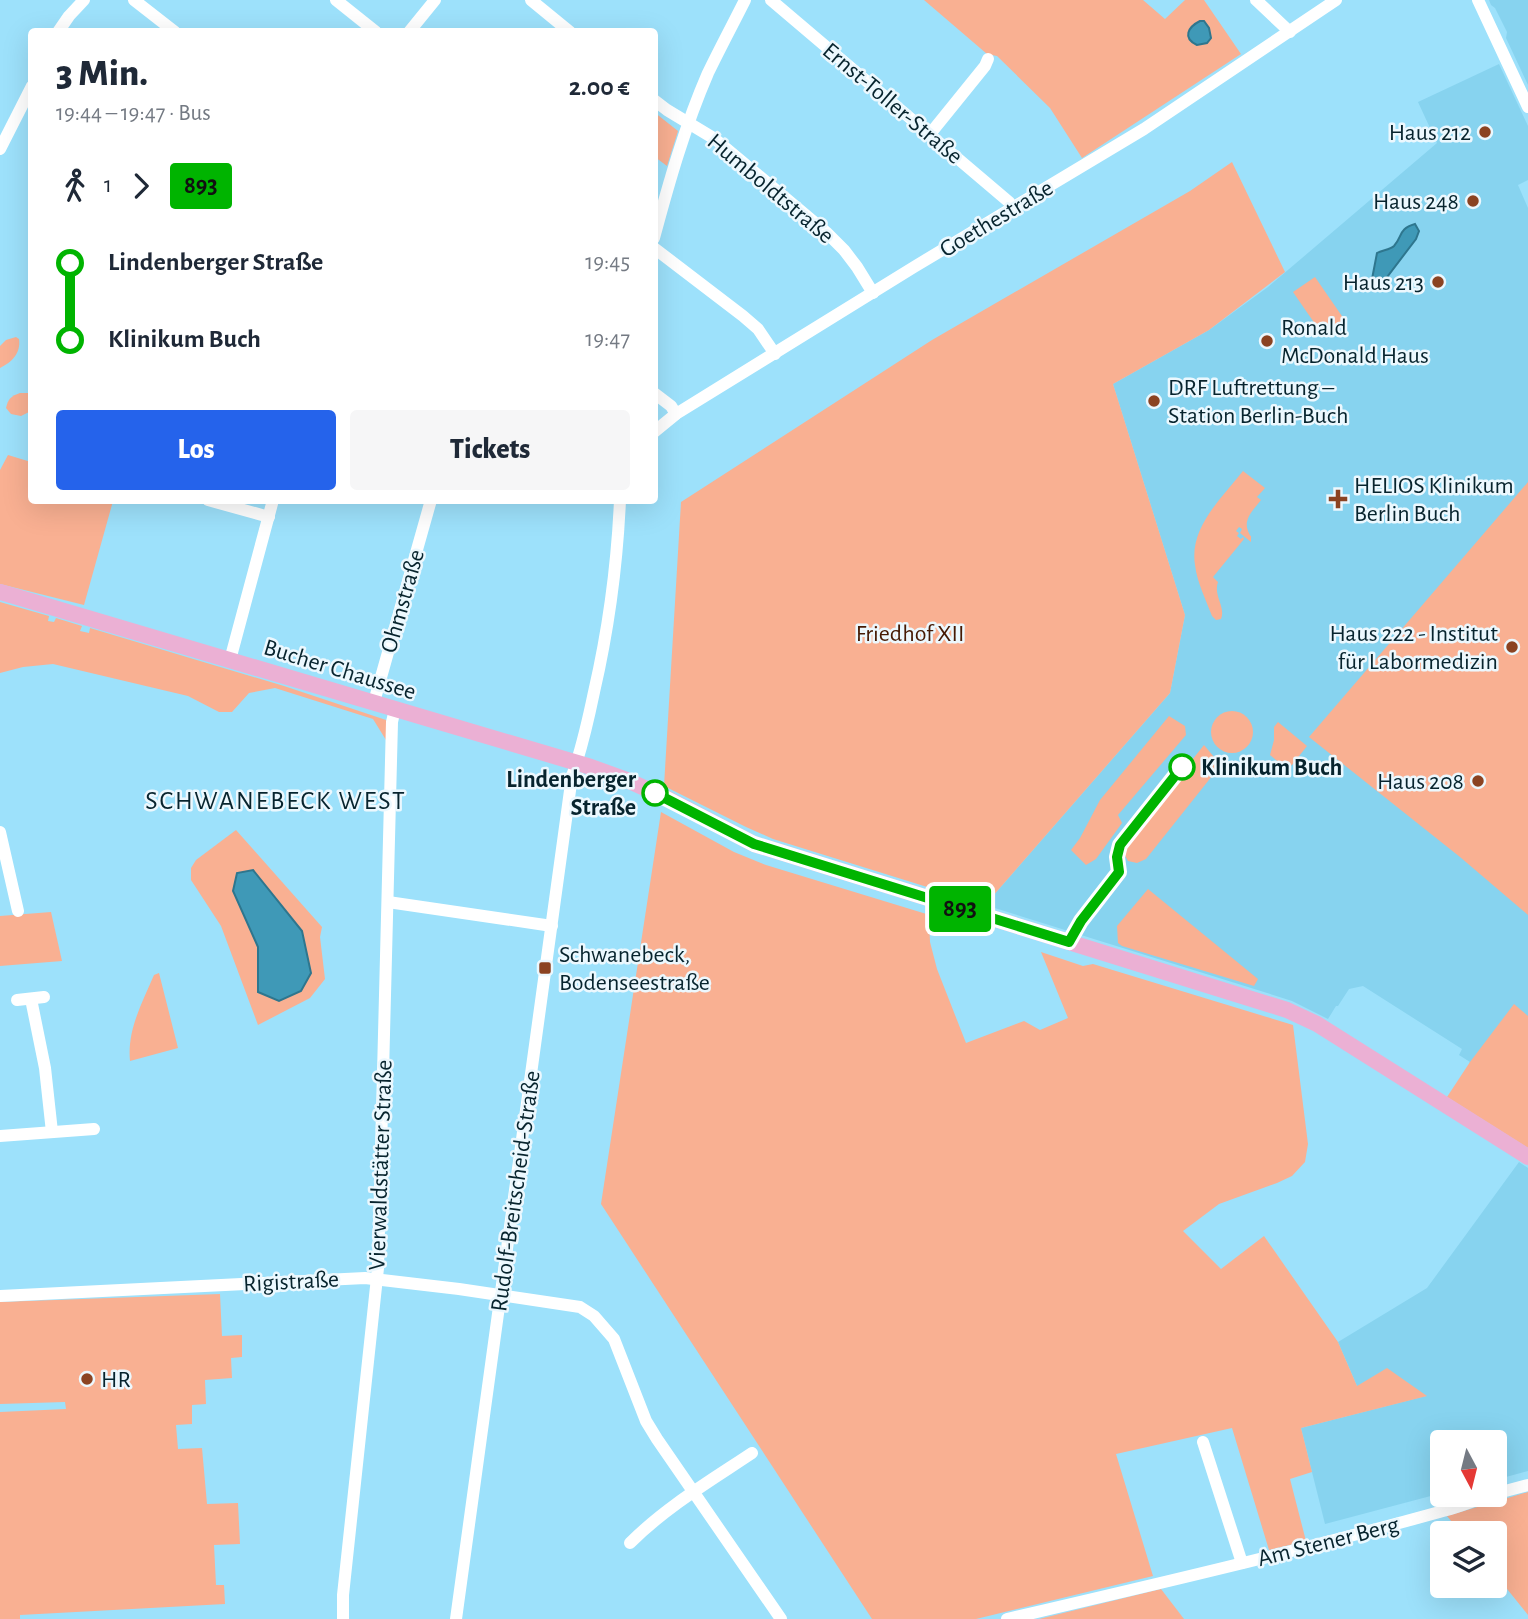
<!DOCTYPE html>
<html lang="de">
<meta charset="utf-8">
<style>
:root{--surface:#fff;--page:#f6f6f7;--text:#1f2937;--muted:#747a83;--accent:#2563eb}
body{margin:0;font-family:"Alegreya Sans",sans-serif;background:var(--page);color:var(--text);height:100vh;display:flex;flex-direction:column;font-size:26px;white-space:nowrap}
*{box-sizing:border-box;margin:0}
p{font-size:23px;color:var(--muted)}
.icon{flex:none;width:38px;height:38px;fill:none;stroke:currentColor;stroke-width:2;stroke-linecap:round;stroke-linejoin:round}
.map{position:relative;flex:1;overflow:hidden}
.side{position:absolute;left:28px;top:28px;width:630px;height:476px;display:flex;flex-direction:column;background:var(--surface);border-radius:7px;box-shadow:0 7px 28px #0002}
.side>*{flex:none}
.badge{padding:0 14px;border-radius:5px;font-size:24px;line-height:46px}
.needle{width:46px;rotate:173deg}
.tools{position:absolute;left:1430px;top:1430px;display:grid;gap:14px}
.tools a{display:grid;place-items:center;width:77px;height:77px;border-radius:7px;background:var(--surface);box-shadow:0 7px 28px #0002;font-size:35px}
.map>.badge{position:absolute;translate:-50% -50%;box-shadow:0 0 0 4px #fff}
.legs{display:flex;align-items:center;gap:10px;height:77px;padding:0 28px;font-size:23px}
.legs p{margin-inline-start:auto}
.headline{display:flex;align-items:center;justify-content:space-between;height:119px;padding:0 28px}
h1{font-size:38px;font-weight:800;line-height:52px}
.primary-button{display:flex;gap:14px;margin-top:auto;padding:14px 28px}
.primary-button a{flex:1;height:80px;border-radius:7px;background:var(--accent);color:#fff;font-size:28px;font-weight:800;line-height:80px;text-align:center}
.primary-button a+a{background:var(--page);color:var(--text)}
ul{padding:0 28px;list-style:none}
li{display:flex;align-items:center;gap:24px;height:77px;font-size:26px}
li i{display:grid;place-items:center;width:10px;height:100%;margin:0 9px;background:currentColor}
li i::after{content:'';width:18px;height:18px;margin:-9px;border:5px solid;border-radius:50%;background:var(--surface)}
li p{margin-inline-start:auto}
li:first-child i{background:linear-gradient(#0000 50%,currentColor 0)}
li:last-child i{background:linear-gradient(currentColor 50%,#0000 0)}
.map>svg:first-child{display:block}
.built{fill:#87d3ef}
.green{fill:#f9b092;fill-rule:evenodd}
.water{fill:#3f99b7;stroke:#2e768e;stroke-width:2}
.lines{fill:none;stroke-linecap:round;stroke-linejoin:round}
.minor{stroke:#fff;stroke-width:12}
.major{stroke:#ebb0d4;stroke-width:16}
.line-1-casing{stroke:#fff;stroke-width:16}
.line-1{stroke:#00b400;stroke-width:10}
.poi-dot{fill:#8b4322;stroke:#ecf8fe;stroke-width:2.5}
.stop-1-dot{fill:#fff;stroke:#00b400;stroke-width:3.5}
.labels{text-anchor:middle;stroke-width:5;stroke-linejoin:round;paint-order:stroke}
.street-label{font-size:24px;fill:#07242e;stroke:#ecf8fe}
.poi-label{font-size:24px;fill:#07242e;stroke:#ecf8fe;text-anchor:end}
.park-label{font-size:24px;fill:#461a04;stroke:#ecf8fe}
.stop-label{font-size:24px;font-weight:bold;fill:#07242e;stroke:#ecf8fe;text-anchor:start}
.neighbourhood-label{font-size:26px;letter-spacing:2px;fill:#07242e;stroke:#ecf8fe}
</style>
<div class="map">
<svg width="1528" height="1619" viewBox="0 0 1528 1619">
<rect width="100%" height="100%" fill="#9de1fb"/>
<g class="built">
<path d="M1489,0H1528V85L1506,38L1507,32L1495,8L1491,5Z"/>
<path d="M1499,64L1528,126V180L1518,185L1528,208V1101L1469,1063L1470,1062L1459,1055L1462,1049L1363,986L1349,989L1338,1006H1336L1328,1019L1292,1001L1264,992L985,905L1170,693L1185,615L1113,384L1209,330L1268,287L1437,143L1418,102Z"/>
<path d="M1519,1162L1528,1168V1471L1495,1480L1494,1442H1442V1493L1325,1524L1301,1428L1426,1396L1357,1386L1338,1342L1427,1288Z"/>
</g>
<g class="green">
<path d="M924,0H1143L1165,19L1185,0H1204L1241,54L1082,158L1050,108L997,56L987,54Z"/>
<path d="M654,112L678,131L667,166L655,157Z"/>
<path d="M1232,162L1285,272L1209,330L1113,384L1185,615L1170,693L985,905L773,839L746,827L664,786L681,502L932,340L1190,191Z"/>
<path d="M1315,277L1346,322L1324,337L1293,292Z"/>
<path d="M16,337L19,339C21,353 12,362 0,368V346L6,340Z"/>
<path d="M20,393H31V411L21,416L11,414L6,408C8,399 11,396 20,393Z"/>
<path d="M8,455L31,462L32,500L113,501L84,605L0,584V470Z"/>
<path d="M1243,471L1265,488L1257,497L1261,500C1254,509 1243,519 1248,531C1252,541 1251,531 1251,542L1240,533L1242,529L1239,527L1236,531L1239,533L1237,536L1241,539L1243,537L1244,539L1213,577L1218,582C1213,595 1226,607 1221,619L1216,620L1212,616C1206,600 1197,582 1195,565C1189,527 1222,498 1243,471Z"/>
<path d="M1528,482V915L1460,857L1309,737Z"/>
<path d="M0,602L49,616L48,621L54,622L56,618L82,626L80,631L89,633L90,628L284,686L386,720V740L373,719L275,688L249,693L232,712H219L188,696L53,664L23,667L0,673Z"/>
<circle cx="1232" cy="732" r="21"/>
<path d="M1169,716L1185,726L1186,735L1118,815L1122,823L1096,859L1086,865L1071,850L1080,838L1100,800Z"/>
<path d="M1278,722L1307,746L1292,765L1289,767L1282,765L1270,755L1274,740V727Z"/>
<path d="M1204,745L1214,757L1224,761L1146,859L1137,863L1128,861L1123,852L1125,844Z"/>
<path d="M661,812L734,852L766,865L933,916L929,919L930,942L937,969L966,1043L1024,1021L1040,1030L1068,1018L1041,952L1083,966L1093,964L1293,1025L1308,1144L1305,1162L1292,1176L1277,1183L1219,1204L1183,1231L1221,1269L1264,1236L1338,1342L1357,1386L1387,1368L1427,1396L1301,1428L1312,1472L1290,1479L1306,1541L1269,1550L1232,1428L1116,1454L1153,1576L976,1619H872L601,1204Z"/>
<path d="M236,830L322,927L320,937L325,979L310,998L258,1025L221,926L191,880V868L196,860ZM258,947L279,1001L258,992Z"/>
<path d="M1148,889L1258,979L1254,986L1122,946L1118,943L1117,926Z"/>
<path d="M51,912L62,961L0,966V916Z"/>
<path d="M159,973L178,1048L130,1061C127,1030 142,1003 154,975Z"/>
<path d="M1514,1004L1528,1016V1148L1447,1097L1470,1062Z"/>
<path d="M220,1294L222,1336L242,1335V1357L231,1358L232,1378L205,1380L206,1404L192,1405V1424L176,1425L178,1449L202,1448L207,1504L238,1503L240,1544L214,1545L216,1585H224L225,1604L20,1615V1619H0V1412L66,1409L65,1402L0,1404V1302Z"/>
<path d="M1528,1492V1615L1495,1574L1494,1533H1461L1447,1516Z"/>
<path d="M1161,1589L1184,1619H1039Z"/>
</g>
<g class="water">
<path d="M1200,21H1204L1209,28L1211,38L1207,43L1197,45C1182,38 1188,27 1200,21Z"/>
<path d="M1415,224L1419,231L1416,239L1381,285L1377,286L1372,279L1377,253C1382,250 1390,250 1394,246C1403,236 1398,229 1415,224Z"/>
<path d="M253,870L302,931L311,973L301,991L279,1001L258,992V947L233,891L237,873Z"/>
</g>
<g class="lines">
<g class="minor">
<path d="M134,0L175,32"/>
<path d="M336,0L376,32"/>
<path d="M531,0L570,32"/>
<path d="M771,0L1009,202L1013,208"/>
<path d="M1256,0L1290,32"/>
<path d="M1478,0L1528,107"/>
<path d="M58,32L69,16L84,0"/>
<path d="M409,32L435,0"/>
<path d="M654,100L667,110L715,139L826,232L844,250L857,267L873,293"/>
<path d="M930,134L985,66L988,59"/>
<path d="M0,149L32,86"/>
<path d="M654,238C669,182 685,126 708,73C720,48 733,24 745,0"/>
<path d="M654,248L743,316L758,329L775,354"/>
<path d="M654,393L671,406L676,414"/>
<path d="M654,432L676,414L914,267L1144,129L1336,0"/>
<path d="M208,500L269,517"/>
<path d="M230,660L273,500"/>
<path d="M374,702L431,500"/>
<path d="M0,832L18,911"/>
<path d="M388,902L552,926"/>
<path d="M31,999L45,1068L52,1132"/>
<path d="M17,1000L44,997"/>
<path d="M0,1136L94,1129"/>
<path d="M0,1296L365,1278L459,1289L580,1307L594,1316L614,1339L646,1421L657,1439L781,1619"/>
<path d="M1203,1442L1242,1563"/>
<path d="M1494,1494L1528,1485"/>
<path d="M630,1543C666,1507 710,1481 752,1453"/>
<path d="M343,1619V1595L378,1268L392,722L395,709"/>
<path d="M456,1619L572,776C582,748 588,721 594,692C609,627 617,568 620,500"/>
<path d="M1007,1619C1153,1585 1299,1551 1443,1511C1460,1507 1477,1499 1494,1494"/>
</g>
<path class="major" d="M0,592L591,767L627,780L664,797L754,844L1287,1010L1317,1024L1528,1157"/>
</g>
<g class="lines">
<g class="line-1-casing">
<path id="line-1" d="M655,793L754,844L1069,942L1081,921L1119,872L1117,857L1120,845L1182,767"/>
</g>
<use href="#line-1" class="line-1"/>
</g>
<g class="poi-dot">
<circle cx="1485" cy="132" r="7"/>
<circle cx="1473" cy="201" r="7"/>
<circle cx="1438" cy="282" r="7"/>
<circle cx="1267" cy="341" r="7"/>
<circle cx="1154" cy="401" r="7"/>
<path d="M1334.5 488.5h7v7h7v7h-7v7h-7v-7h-7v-7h7z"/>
<circle cx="1512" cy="647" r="7"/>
<circle cx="1478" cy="781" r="7"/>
<rect x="538" y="961" width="14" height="14" rx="3.5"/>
<circle cx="87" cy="1379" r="7"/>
</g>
<g class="stop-1-dot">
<circle cx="1182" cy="767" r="12"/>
<circle cx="655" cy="793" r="12"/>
</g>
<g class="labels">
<g class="street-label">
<text transform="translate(893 103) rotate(40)" y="8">Ernst-Toller-Straße</text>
<text transform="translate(771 188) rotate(40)" y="8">Humboldtstraße</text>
<text transform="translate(996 218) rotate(-31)" y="8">Goethestraße</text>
<text transform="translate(402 601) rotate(-74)" y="8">Ohmstraße</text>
<text transform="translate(340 669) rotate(17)" y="8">Bucher Chaussee</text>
<text transform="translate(380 1165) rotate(-88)" y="8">Vierwaldstätter Straße</text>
<text transform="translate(515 1191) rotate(-82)" y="8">Rudolf-Breitscheid-Straße</text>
<text transform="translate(291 1281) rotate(-3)" y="8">Rigistraße</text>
<text transform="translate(1328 1541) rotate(-14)" y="8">Am Stener Berg</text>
</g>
<g class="poi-label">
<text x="1471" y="140">Haus 212</text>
<text x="1459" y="209">Haus 248</text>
<text x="1424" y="290">Haus 213</text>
<text x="1281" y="335" text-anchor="start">Ronald<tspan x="1281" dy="28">McDonald Haus</tspan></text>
<text x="1168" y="395" text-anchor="start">DRF Luftrettung –<tspan x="1168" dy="28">Station Berlin-Buch</tspan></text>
<text x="1354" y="493" text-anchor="start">HELIOS Klinikum<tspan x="1354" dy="28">Berlin Buch</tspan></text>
<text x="1498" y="641">Haus 222 - Institut<tspan x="1498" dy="28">für Labormedizin</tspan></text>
<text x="1464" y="789">Haus 208</text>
<text x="559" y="962" text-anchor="start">Schwanebeck,<tspan x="559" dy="28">Bodenseestraße</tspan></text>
<text x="101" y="1387" text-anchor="start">HR</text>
</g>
<g class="park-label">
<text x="910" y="641">Friedhof XII</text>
</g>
<g class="stop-label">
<text x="1201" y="775">Klinikum Buch</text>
<text x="636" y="787" text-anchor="end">Lindenberger<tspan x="636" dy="28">Straße</tspan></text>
</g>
<g class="neighbourhood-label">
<text x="276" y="809">SCHWANEBECK WEST</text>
</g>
</g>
</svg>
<div class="tools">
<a><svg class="needle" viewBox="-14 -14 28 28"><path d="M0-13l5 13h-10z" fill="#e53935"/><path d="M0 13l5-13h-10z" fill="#747a83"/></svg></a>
<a><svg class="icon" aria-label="layers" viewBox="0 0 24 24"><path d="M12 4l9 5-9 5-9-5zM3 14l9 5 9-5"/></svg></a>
</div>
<b class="badge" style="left:960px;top:909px;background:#00b400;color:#111">893</b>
<section class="side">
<div class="headline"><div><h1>3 Min.</h1><p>19:44 – 19:47 · Bus</p></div><b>2.00 €</b></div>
<div class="legs"><svg class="icon" aria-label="walk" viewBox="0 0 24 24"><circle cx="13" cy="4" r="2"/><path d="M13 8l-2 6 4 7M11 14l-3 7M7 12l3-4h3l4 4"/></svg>1<svg class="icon" aria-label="forward" viewBox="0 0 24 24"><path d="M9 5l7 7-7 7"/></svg><b class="badge" style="background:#00b400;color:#111">893</b></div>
<ul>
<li><i style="color:#00b400"></i><b>Lindenberger Straße</b><p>19:45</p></li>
<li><i style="color:#00b400"></i><b>Klinikum Buch</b><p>19:47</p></li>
</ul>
<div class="primary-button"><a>Los</a><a>Tickets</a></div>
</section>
</div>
